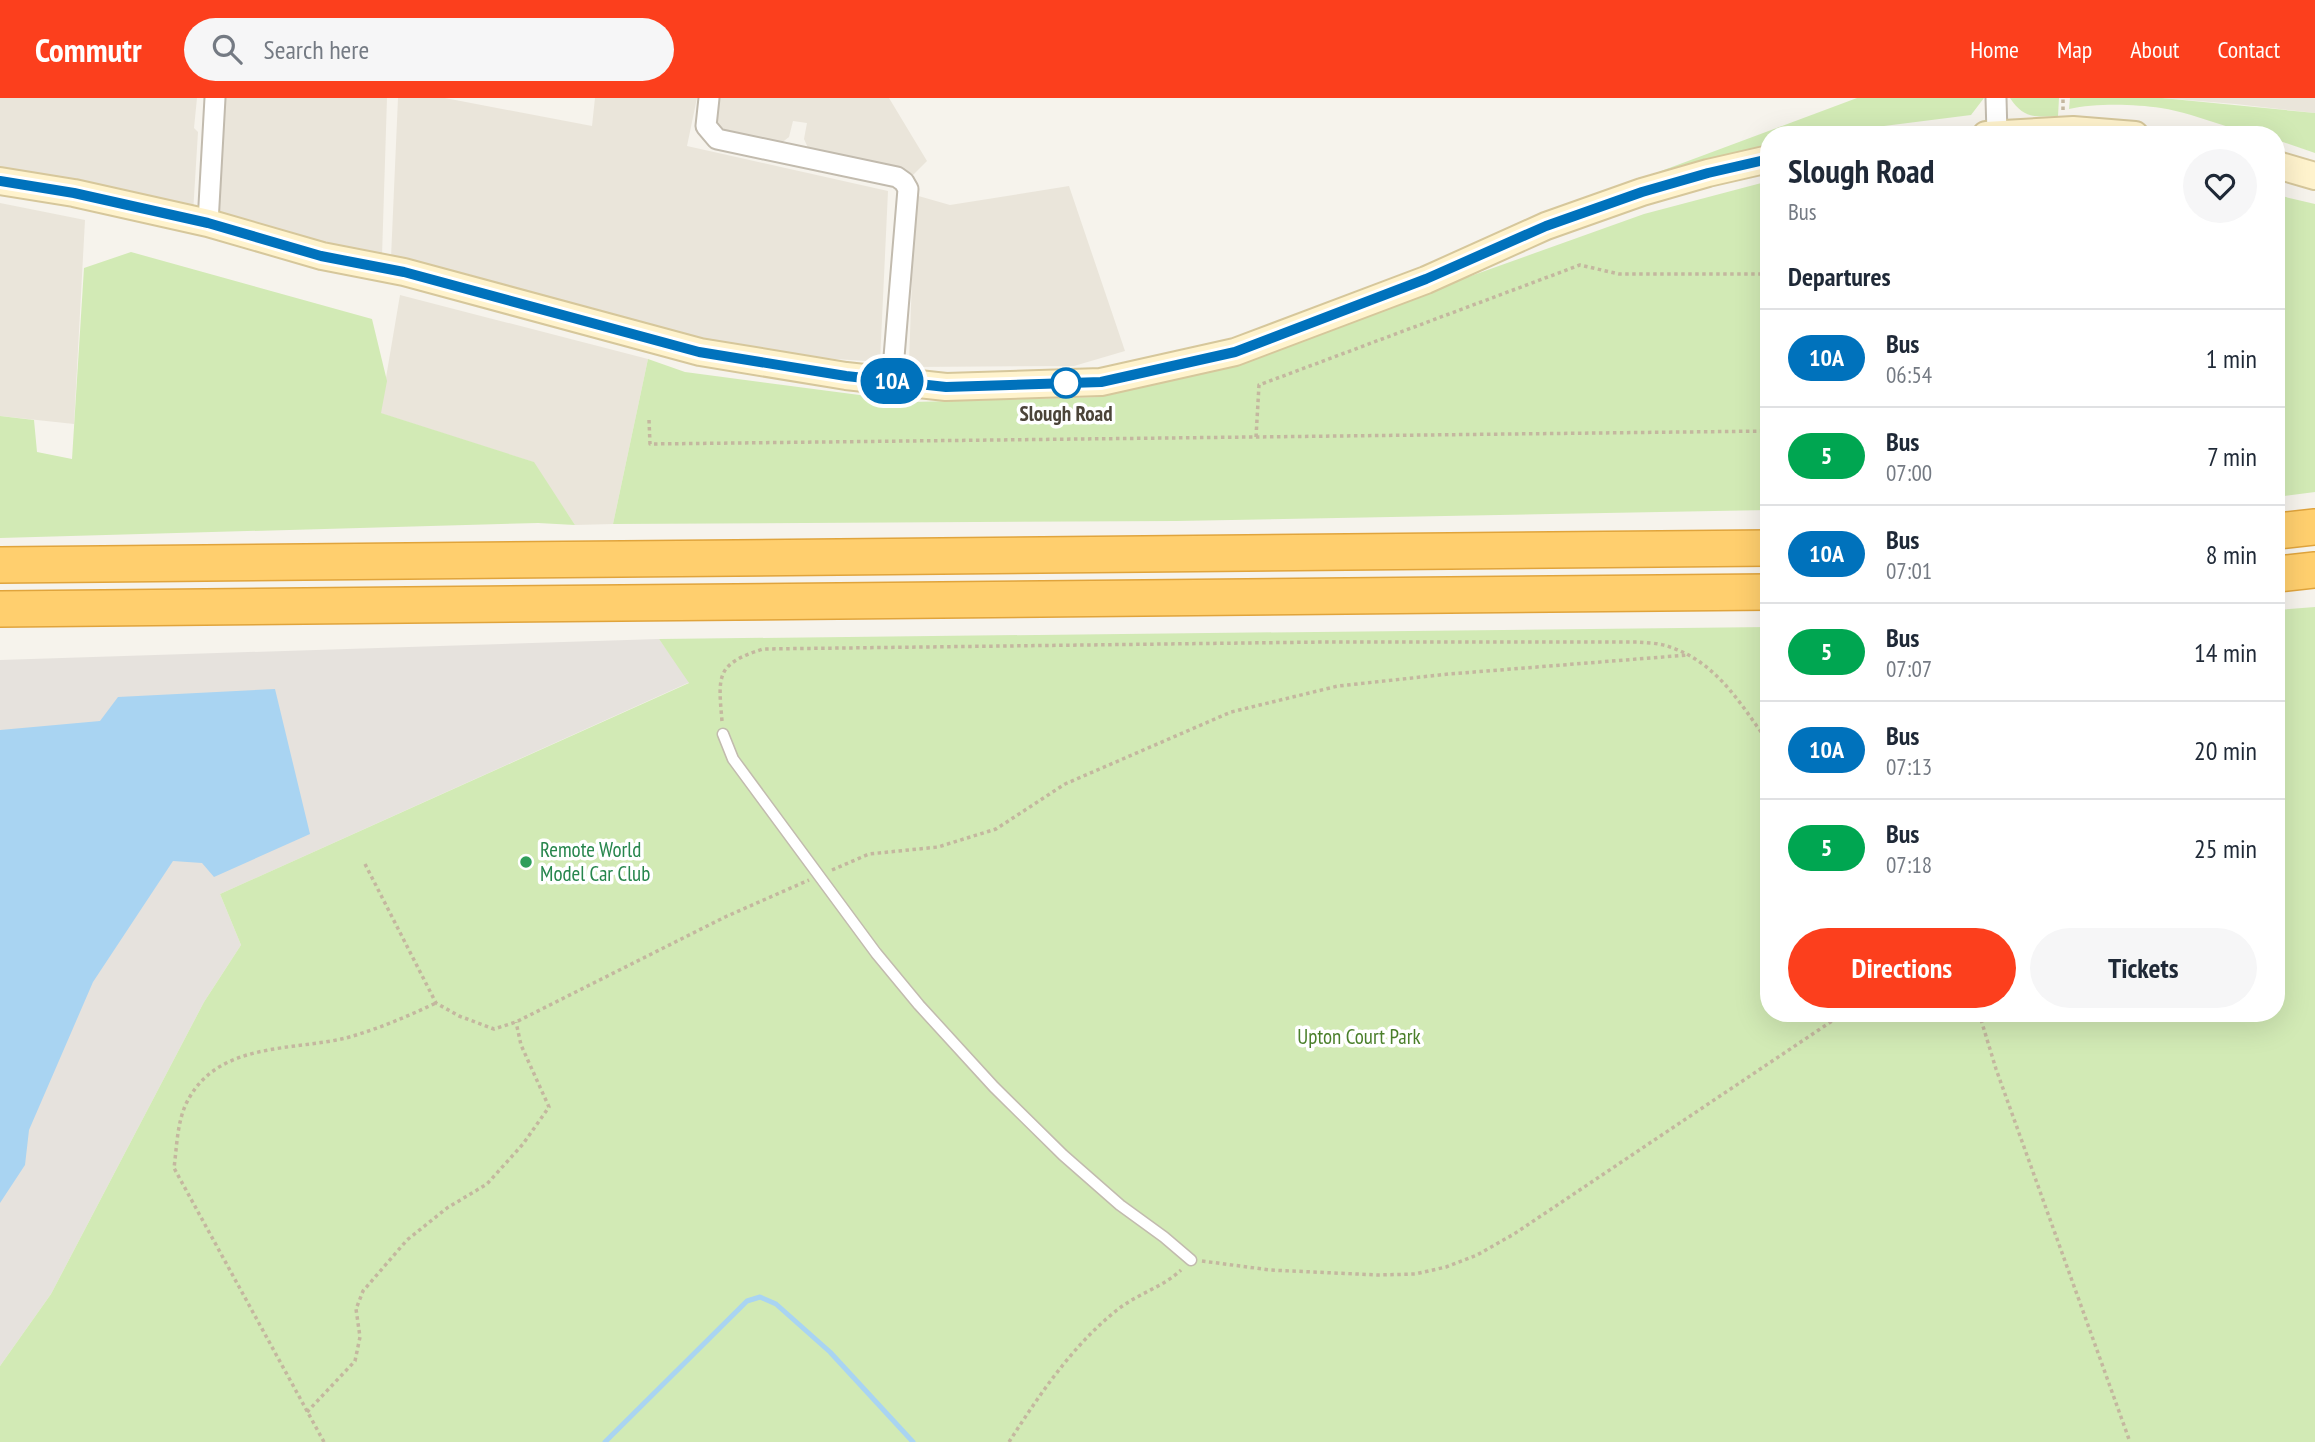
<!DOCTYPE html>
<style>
:root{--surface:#fff;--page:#f6f6f7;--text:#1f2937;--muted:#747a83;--line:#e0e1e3;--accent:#fc3f1d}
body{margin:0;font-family:"PT Sans Narrow",sans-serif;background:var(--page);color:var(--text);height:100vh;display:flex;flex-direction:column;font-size:26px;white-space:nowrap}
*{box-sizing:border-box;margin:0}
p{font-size:23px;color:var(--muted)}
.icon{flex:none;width:38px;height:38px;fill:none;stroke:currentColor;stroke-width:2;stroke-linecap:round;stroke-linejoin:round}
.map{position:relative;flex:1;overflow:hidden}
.details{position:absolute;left:1760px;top:28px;width:525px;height:896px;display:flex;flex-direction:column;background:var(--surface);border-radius:28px;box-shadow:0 7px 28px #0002}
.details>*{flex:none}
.badge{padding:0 14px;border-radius:23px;font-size:24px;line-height:46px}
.map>.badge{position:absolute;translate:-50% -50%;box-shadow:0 0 0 4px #fff}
h2{padding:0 28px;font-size:26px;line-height:63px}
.round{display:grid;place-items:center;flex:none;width:74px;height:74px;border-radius:37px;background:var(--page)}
.head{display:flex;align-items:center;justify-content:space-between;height:119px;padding:0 28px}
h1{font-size:33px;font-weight:700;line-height:52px}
.button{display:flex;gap:14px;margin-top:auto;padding:14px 28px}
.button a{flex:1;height:80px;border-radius:42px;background:var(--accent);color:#fff;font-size:28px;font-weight:700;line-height:80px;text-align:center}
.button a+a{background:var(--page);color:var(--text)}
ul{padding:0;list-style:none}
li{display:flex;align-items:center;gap:21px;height:98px;padding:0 28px;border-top:2px solid var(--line)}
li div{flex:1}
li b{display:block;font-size:26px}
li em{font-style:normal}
li .badge{min-width:77px;font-weight:700;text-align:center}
header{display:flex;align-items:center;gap:42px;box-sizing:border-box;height:98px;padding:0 35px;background:var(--accent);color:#fff}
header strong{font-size:33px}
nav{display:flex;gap:38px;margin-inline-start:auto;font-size:24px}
.search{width:490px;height:63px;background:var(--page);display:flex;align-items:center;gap:18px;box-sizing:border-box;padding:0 24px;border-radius:38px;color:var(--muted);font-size:26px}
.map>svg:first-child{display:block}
.residential{fill:#eae5da}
.industrial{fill:#e6e2dd}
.green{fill:#d2eab5}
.water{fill:#a9d4f2}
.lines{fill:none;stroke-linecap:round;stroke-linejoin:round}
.stream{stroke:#a9d4f2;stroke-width:5}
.service-casing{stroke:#c2bbae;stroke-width:13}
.minor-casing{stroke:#c2bbae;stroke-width:23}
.secondary-casing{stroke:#d6c79b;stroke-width:30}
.motorway-casing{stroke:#e0a43c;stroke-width:38}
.path{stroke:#c4b79f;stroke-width:3.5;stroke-dasharray:3.5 3.5;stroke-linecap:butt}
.service{stroke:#fff;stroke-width:10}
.minor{stroke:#fff;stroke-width:19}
.secondary{stroke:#fff3cd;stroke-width:26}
.motorway{stroke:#ffcf6e;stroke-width:35}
.line-casing{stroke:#fff;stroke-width:16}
.line{stroke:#0072bc;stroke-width:10}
.stop-dot{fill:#fff;stroke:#0072bc;stroke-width:3.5}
.leisure-dot{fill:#2e9e5b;stroke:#fff;stroke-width:2.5}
.labels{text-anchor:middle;stroke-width:7;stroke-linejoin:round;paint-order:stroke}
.stop-label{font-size:21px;font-weight:bold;fill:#4b4439;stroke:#fff}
.leisure-label{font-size:21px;fill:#27864d;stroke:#fff;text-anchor:start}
.park-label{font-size:21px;fill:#4a7f2a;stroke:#fff}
</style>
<header>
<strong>Commutr</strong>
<div class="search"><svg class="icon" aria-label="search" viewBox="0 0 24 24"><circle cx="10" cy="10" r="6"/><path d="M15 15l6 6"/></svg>Search here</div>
<nav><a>Home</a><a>Map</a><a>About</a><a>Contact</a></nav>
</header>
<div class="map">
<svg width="2315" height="1344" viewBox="0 0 2315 1344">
<rect width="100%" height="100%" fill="#f6f3ec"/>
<g class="residential">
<path d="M0,0H197L194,30L198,34L193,115L0,72Z"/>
<path d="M223,0H387L382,158L219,119Z"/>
<path d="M398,0H445L592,28L595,0H697L687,48L888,93L880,264L791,258L680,237L391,160Z"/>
<path d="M714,0H889L927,63L911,79L897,68L809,52L804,41L807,25L793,23L789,39L780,46L709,30Z"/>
<path d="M2162,0H2315V15L2235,6Z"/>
<path d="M1069,88L1125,253L1074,268L913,269L909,264L915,97L950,107Z"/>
<path d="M0,105L85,122L74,326L0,318Z"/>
<path d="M400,197L648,261L613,426L575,427L533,364L380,315Z"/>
</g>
<path class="industrial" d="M659,541L690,584L220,796L241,847L204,904L51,1196L0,1268V562Z"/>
<g class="green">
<path d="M1857,0H1984L1971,17L1813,37H1769V48L1645,79Z"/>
<path d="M2010,0H2059L2058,18C2035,19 2024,21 2010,0Z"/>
<path d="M2070,0H2162L2315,15V55L2277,42V37C2236,37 2201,16 2161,10C2134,6 2096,5 2069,11Z"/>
<path d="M1769,83V412L1176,423L613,426L648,261L685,274L913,304L1100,299L1189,275L1384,209L1644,116Z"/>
<path d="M2277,97L2315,106V394L2277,399Z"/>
<path d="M131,154L372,221L387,283L381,315L534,364L575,427L538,425L0,440V318L34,322L37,354L72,361L84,170Z"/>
<path d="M2315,509V1344H0V1268L51,1196L204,904L241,847L220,796L689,585L659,541L1769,529V915H2277V512Z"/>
</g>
<path class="water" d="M275,591L310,736L214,779L202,765L173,763L93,884L29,1032L25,1067L0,1105V632L100,623L118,599Z"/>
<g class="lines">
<path class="stream" d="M605,1344L747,1203L760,1199L776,1206L830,1254L913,1344"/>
<g class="service-casing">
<path id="service" d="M723,636L733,661L876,855L919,907L994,989L1063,1057L1120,1107L1164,1139L1191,1162"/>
</g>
<g class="minor-casing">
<g id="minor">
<path d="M709,0L706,28L717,41L897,79L904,84L908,91L892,283"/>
<path d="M1996,0L1997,36"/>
<path d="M208,125L215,0"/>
</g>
</g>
<g class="secondary-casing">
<g id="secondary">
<path d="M1986,37L2073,32L2135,37"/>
<path d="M2277,67L2315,78"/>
<path d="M0,83L74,95L208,125L322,158L404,174L700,254L846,278L946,289L1101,284L1235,254L1426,182L1546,128L1642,94L1708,75L1769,61"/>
</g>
</g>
<g class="motorway-casing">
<g id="motorway">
<path d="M2277,433L2315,429"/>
<path d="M0,467L1769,450"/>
<path d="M2277,476L2315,472"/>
<path d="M0,511L1769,494"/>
</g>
</g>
<g class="path">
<path d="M2063,12V0"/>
<path d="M649,322L650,346L1769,333"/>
<path d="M1256,339L1259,287L1580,167L1619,176H1769"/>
<path d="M722,623C718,577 716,566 763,551L1325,544H1638C1648,545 1660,545 1670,549C1718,565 1741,607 1769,645"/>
<path d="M365,766L436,905L459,918L494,931L516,924L725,819L809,782"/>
<path d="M832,772L869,756L938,749L996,731L1065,686L1231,614L1338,588L1449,576L1688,557"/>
<path d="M1979,915L1996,971L2130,1344"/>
<path d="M1202,1163L1270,1172L1378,1177L1415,1176L1446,1169L1477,1157L1514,1136L1844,915"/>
<path d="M307,1314L355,1263L360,1239L356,1211L363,1193L407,1142L447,1110L487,1086L523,1046L549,1009L521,947L516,924"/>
<path d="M324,1344L174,1070C177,1048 177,1022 188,1002C219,944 291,953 346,940C378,931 406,919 436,905"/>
<path d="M1009,1344C1040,1296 1072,1248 1117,1212C1137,1196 1163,1189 1181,1172"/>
</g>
<use href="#service" class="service"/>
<use href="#minor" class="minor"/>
<use href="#secondary" class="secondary"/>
<use href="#motorway" class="motorway"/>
</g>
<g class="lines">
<g class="line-casing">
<path id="line" d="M0,83L74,95L208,125L321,158L404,174L699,254L846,278L946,289L1101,284L1235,254L1426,181L1546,128L1642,94L1708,75L1769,61"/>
</g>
<use href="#line" class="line"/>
</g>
<circle class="stop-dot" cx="1066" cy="285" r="14"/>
<circle class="leisure-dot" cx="526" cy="764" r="7"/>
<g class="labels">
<g class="stop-label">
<text x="1066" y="323">Slough Road</text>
</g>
<g class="leisure-label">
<text x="540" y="759">Remote World<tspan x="540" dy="24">Model Car Club</tspan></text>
</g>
<g class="park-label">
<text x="1359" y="946">Upton Court Park</text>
</g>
</g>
</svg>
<b class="badge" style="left:892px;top:283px;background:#0072bc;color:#fff">10A</b>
<section class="details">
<div class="head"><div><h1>Slough Road</h1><p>Bus</p></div><a class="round"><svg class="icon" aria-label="heart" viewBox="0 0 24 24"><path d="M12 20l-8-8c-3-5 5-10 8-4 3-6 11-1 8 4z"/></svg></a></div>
<h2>Departures</h2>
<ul>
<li><span class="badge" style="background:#0072bc;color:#fff">10A</span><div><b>Bus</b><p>06:54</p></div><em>1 min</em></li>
<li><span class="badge" style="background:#00a651;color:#fff">5</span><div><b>Bus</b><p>07:00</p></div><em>7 min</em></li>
<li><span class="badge" style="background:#0072bc;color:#fff">10A</span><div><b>Bus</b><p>07:01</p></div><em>8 min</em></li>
<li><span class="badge" style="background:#00a651;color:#fff">5</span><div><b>Bus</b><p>07:07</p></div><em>14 min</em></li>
<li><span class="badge" style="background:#0072bc;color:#fff">10A</span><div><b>Bus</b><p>07:13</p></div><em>20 min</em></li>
<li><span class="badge" style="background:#00a651;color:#fff">5</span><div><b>Bus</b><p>07:18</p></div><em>25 min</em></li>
</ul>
<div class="button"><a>Directions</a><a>Tickets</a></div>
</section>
</div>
